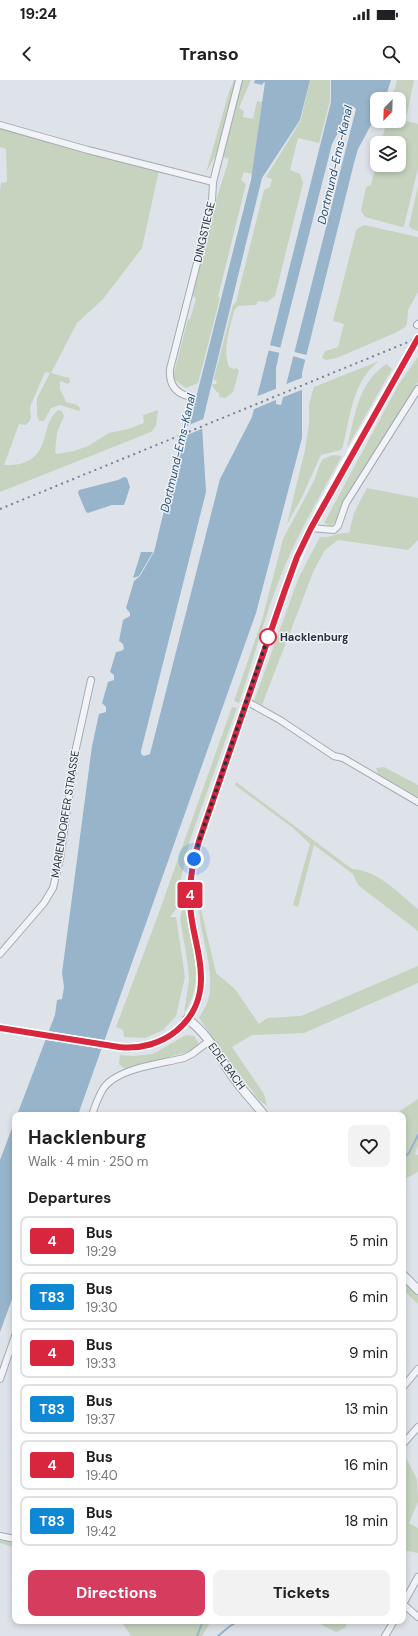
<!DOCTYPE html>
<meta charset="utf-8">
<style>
:root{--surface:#fff;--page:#f2f2f2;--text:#202124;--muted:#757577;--line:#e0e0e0;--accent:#d53c5e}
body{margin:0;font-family:"DM Sans",sans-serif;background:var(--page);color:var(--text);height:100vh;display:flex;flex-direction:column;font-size:15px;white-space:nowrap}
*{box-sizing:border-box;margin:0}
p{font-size:13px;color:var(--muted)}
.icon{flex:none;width:22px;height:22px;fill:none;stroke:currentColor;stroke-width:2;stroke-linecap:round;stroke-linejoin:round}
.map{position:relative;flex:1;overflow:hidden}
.side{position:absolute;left:12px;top:1032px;width:394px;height:512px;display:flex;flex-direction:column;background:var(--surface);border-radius:8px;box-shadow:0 2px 6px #0003}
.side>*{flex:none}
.badge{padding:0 8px;border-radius:3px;font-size:14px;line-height:26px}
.needle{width:26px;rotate:203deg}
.fabs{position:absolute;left:370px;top:12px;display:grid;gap:8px}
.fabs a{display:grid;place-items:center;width:36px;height:36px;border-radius:8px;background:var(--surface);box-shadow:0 2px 6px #0003;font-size:20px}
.you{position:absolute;width:20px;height:20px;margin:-10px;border:3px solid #fff;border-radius:50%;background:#1a73e8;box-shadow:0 0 0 6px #1a73e833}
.map>.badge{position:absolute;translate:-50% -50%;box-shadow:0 0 0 2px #fff}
h2{padding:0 16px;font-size:15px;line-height:36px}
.round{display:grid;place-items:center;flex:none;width:42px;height:42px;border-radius:8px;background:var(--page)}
.summary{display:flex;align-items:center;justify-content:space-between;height:68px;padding:0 16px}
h1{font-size:19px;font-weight:700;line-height:30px}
.button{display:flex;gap:8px;margin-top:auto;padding:8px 16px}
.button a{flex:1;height:46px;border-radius:8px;background:var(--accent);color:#fff;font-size:16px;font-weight:700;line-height:46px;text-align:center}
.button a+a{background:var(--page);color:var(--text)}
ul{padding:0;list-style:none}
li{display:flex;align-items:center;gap:12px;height:50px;margin:0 8px 6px;padding:0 8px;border:2px solid var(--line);border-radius:8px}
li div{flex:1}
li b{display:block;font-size:15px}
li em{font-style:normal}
li .badge{min-width:44px;font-weight:700;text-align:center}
.status{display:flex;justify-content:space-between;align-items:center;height:28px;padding:0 20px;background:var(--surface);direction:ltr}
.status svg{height:11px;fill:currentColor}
header{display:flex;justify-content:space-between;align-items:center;height:52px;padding:0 16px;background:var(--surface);font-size:18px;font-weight:700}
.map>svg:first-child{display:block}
.green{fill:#c5d3bf}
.water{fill:#97b4cb;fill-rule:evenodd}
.pier{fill:#dee3e9}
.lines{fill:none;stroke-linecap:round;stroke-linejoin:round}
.stream{stroke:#97b4cb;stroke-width:2}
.minor-casing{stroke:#a3aab3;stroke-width:8}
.tertiary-casing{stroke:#a3aab3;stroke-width:10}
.minor{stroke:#f1f3f7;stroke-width:6}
.tertiary{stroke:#f1f3f7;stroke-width:8}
.secondary{stroke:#fff;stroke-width:9}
.rail{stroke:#778393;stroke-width:2;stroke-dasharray:2 4;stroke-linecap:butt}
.secondary-bridge{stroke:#fff;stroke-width:9}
.line-casing{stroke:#fff;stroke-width:9}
.line{stroke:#d7263d;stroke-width:6}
.walk{stroke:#273240;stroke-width:4;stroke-dasharray:0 7.2}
.stop-dot{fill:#fff;stroke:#d7263d;stroke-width:2}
.labels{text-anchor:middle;stroke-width:3;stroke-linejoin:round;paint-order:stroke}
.street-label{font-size:11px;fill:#273240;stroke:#eef2f6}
.stop-label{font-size:11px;font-weight:bold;fill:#273240;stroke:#eef2f6;text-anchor:start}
.water-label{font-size:12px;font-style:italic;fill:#2f5476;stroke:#eef2f6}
</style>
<div class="status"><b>19:24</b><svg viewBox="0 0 49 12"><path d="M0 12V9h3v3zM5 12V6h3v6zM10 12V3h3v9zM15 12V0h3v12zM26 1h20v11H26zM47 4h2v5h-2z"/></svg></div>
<header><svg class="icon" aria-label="back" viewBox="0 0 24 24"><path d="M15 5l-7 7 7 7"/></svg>Transo<svg class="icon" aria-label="search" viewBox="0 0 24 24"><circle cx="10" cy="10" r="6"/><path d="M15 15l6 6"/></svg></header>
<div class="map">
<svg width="418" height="1556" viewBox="0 0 418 1556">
<rect width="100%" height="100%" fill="#dee3e9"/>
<g class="green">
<path d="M234,0H251L239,28L244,31L243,37L253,39L257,21L262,22L253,90L252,94L244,92L241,100L246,104L218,217L220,218L198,303L186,308L174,299V293L188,239H190L196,219L192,214L215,124L229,79L216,74L206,93L229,12Z"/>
<path d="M310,0H330V21L319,63L298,58L290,90L300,94L303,103L275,216L267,222L258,221L256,225L238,226L234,231C230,249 222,269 229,287L234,289L237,288L239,291L233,312L225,318L219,317V313L217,312L212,306L213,304H216L217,301L214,300V298L233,225L236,222L264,110L270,107L272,99L266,97L301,40Z"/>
<path d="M397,0H414L407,34L404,36L399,35V19H392Z"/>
<path d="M399,39L418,44V88L404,146L402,147L365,137L361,131L366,107L371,105L377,80V85H399V63H381L386,44L388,41H399Z"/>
<path d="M0,48L87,73L159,90L142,168L103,219L77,243L51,293L69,298L70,301L68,304L60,301V309L66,322L77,325L80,328L79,331L60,325L51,328L44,341H39L37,335V318L50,293L45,292L30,327L31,337L29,342L25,345L19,344L4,385C11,385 17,385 23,383C51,374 40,345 58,330L62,331L64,336L57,353L55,372L57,374L74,371L88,366L109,353L128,349L144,343L143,335L158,330L156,346L151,352L0,412V112L1,103L7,102L6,69L0,67Z"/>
<path d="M418,106V151L412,149L409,146Z"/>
<path d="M364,145L418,157V212L408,230L407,244L405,247L397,252L337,278L326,280L322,278L325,271L338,267L344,244L333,241L356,151L358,148Z"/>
<path d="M418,277V302L344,422L336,441L331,446L324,443L399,304Z"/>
<path d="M379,281C353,300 350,337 343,366L341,370L321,375L319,379L301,419L287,444L305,370L309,344V324L314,307Z"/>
<path d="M386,284L392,289L347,368C355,336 357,305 386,284Z"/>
<path d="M333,375L342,376C323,410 303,445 287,481C267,527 255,575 239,623L234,621L262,540L283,459L314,401L320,384L323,379Z"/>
<path d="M367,408L418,418V460L408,470L338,460L325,470L314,490L262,625L254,621L299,497L320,457C332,458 337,452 349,453L354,433Z"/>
<path d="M232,627L237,628L190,760L181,798L178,826L170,837H176L185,897L176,936L163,950L145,958L124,957L123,950L116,947L157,838Z"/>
<path d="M384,687L418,705V717L378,694L376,688Z"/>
<path d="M236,702L352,789C378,790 398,813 418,829V851L358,805L353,794L314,765L298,827L293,825L310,764L293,748L235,705Z"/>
<path d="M199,821L216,893L235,909L259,944L267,938L301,936L418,886V903L304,953L252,955L232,967L264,1014L267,1026L259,1020L224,974L199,938C204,929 209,921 210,911C213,881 198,851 199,821Z"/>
<path d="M184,825C191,860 207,901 184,933L189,900L188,886L180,838Z"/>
<path d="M186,955L194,956L199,964L194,970L125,989L119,984L120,975L133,976L153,974Z"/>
<path d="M418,1019V1065L415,1074L418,1075V1092L403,1100V1035H394Z"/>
<path d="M403,1200L418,1214V1224L403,1210Z"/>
<path d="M403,1372L417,1399L418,1422L409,1443L418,1448V1473L403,1470Z"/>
<path d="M0,1460L15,1462V1468L0,1463Z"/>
<path d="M121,1541H211L202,1556H131Z"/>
<path d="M314,1541H348L345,1548L336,1552Z"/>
</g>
<g class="water">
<path d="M255,0H310L300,40L262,98L207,323L202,345L206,412L141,671V674L144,676L150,674L220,399L252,337L331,22V0H391L385,19H377V34L358,69L354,83L302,293V358L256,533L78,1035H17L55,935L57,920L62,919L64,907L62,893L92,666L99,634L106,632V627L102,623L108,602L114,600V595L110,592L116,572L121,571L124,569L123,564L119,561L123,540L130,536V533L126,528L134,501L140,496L154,472L181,360L197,314L251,100L265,2L263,3L262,5L254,3ZM354,27L356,29L281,325L276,324V288L281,265L332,64L351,28Z"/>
<path d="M124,397L127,398L130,407L124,425H112L88,433L86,432L78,413L79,410L118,400Z"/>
<path d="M141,472H153L139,496L133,498Z"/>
<path d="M15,1040V1211L0,1252V1080Z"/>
</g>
<g class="pier">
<path d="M269,265L282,268L280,273L267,270Z"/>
<path d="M294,272L307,275L306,280L293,276Z"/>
<path d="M304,297V309L281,318L284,305Z"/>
<path d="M278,308V319L252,330L255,317Z"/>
<path d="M206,338L204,348L180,358L184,347Z"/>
</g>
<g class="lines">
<g class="stream">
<path d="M403,1078L409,1073L418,1055"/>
<path d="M197,1556L203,1541"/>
<path d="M218,1556L230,1546L239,1541"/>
</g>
<g class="minor-casing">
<g id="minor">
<path d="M0,45L88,70L213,102"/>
<path d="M417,245L418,244"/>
<path d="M187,316C174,312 169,302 170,289L210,132L212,121L213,102L239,0"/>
<path d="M311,448L334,450L338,446L346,423L418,309"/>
<path d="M246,621L280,640L334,676L343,678L418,722"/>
<path d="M0,874L44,823L53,808L60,779L76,668L91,600"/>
<path d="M92,1035C95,1026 98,1017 103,1009C116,988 161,984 184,978L192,974L209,961"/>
<path d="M0,1299L15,1256"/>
<path d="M403,1307L418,1289"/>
<path d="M403,1364L418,1347"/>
<path d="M0,1456L15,1459"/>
<path d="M403,1524L418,1497"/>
<path d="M403,1524L418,1537"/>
<path d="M385,1556L394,1541"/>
</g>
</g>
<g class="tertiary-casing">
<g id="tertiary">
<path d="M187,939C208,953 219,977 233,997C242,1010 254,1022 264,1035"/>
<path d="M403,1195L418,1210"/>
</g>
</g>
<use href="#minor" class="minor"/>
<use href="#tertiary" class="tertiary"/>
<path class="secondary" d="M0,948L119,967C162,972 202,942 201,897C201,872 190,847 190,821C189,801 193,781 199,761L285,510C313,432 359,361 400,289"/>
<path class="rail" d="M0,429L418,258"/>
<path class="secondary-bridge" d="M400,289L418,258"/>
</g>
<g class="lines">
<g class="line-casing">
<path id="line" d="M0,948L119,967C162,972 202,942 201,897C201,871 190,847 190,821C189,801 193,781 199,761L285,510L297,477L311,448L418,258"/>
</g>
<use href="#line" class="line"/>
<path class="walk" d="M194,779L199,761L268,557"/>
</g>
<circle class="stop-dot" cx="268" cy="557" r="8"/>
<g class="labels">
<g class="street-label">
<text transform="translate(204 152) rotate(-77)" y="4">DINGSTIEGE</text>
<text transform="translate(65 734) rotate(-81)" y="4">MARIENDORFER STRASSE</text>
<text transform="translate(227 986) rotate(54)" y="4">EDELBACH</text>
</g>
<g class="stop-label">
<text x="280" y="561">Hacklenburg</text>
</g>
<g class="water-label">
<text transform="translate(335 85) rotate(-77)" y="4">Dortmund-Ems-Kanal</text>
<text transform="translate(178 373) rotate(-77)" y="4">Dortmund-Ems-Kanal</text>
</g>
</g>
</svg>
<div class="fabs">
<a><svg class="needle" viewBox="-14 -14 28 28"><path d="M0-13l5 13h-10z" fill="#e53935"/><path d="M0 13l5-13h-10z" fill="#757577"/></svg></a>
<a><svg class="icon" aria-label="layers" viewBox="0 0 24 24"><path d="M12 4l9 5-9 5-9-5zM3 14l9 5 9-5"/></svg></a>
</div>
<div class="you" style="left:194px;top:779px"></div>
<b class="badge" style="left:190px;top:815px;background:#d7263d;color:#fff">4</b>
<section class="side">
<div class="summary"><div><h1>Hacklenburg</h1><p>Walk · 4 min · 250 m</p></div><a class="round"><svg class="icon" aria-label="heart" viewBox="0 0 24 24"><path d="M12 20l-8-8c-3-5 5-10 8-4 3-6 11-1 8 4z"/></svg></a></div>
<h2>Departures</h2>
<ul>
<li><span class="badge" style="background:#d7263d;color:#fff">4</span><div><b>Bus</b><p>19:29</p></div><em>5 min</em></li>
<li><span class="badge" style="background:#0e88d3;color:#fff">T83</span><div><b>Bus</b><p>19:30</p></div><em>6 min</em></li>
<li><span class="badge" style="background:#d7263d;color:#fff">4</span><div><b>Bus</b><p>19:33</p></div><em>9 min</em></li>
<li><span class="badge" style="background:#0e88d3;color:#fff">T83</span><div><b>Bus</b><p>19:37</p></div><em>13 min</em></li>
<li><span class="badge" style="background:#d7263d;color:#fff">4</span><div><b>Bus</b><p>19:40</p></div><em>16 min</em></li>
<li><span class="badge" style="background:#0e88d3;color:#fff">T83</span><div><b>Bus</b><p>19:42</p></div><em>18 min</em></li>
</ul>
<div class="button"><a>Directions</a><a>Tickets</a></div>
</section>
</div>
